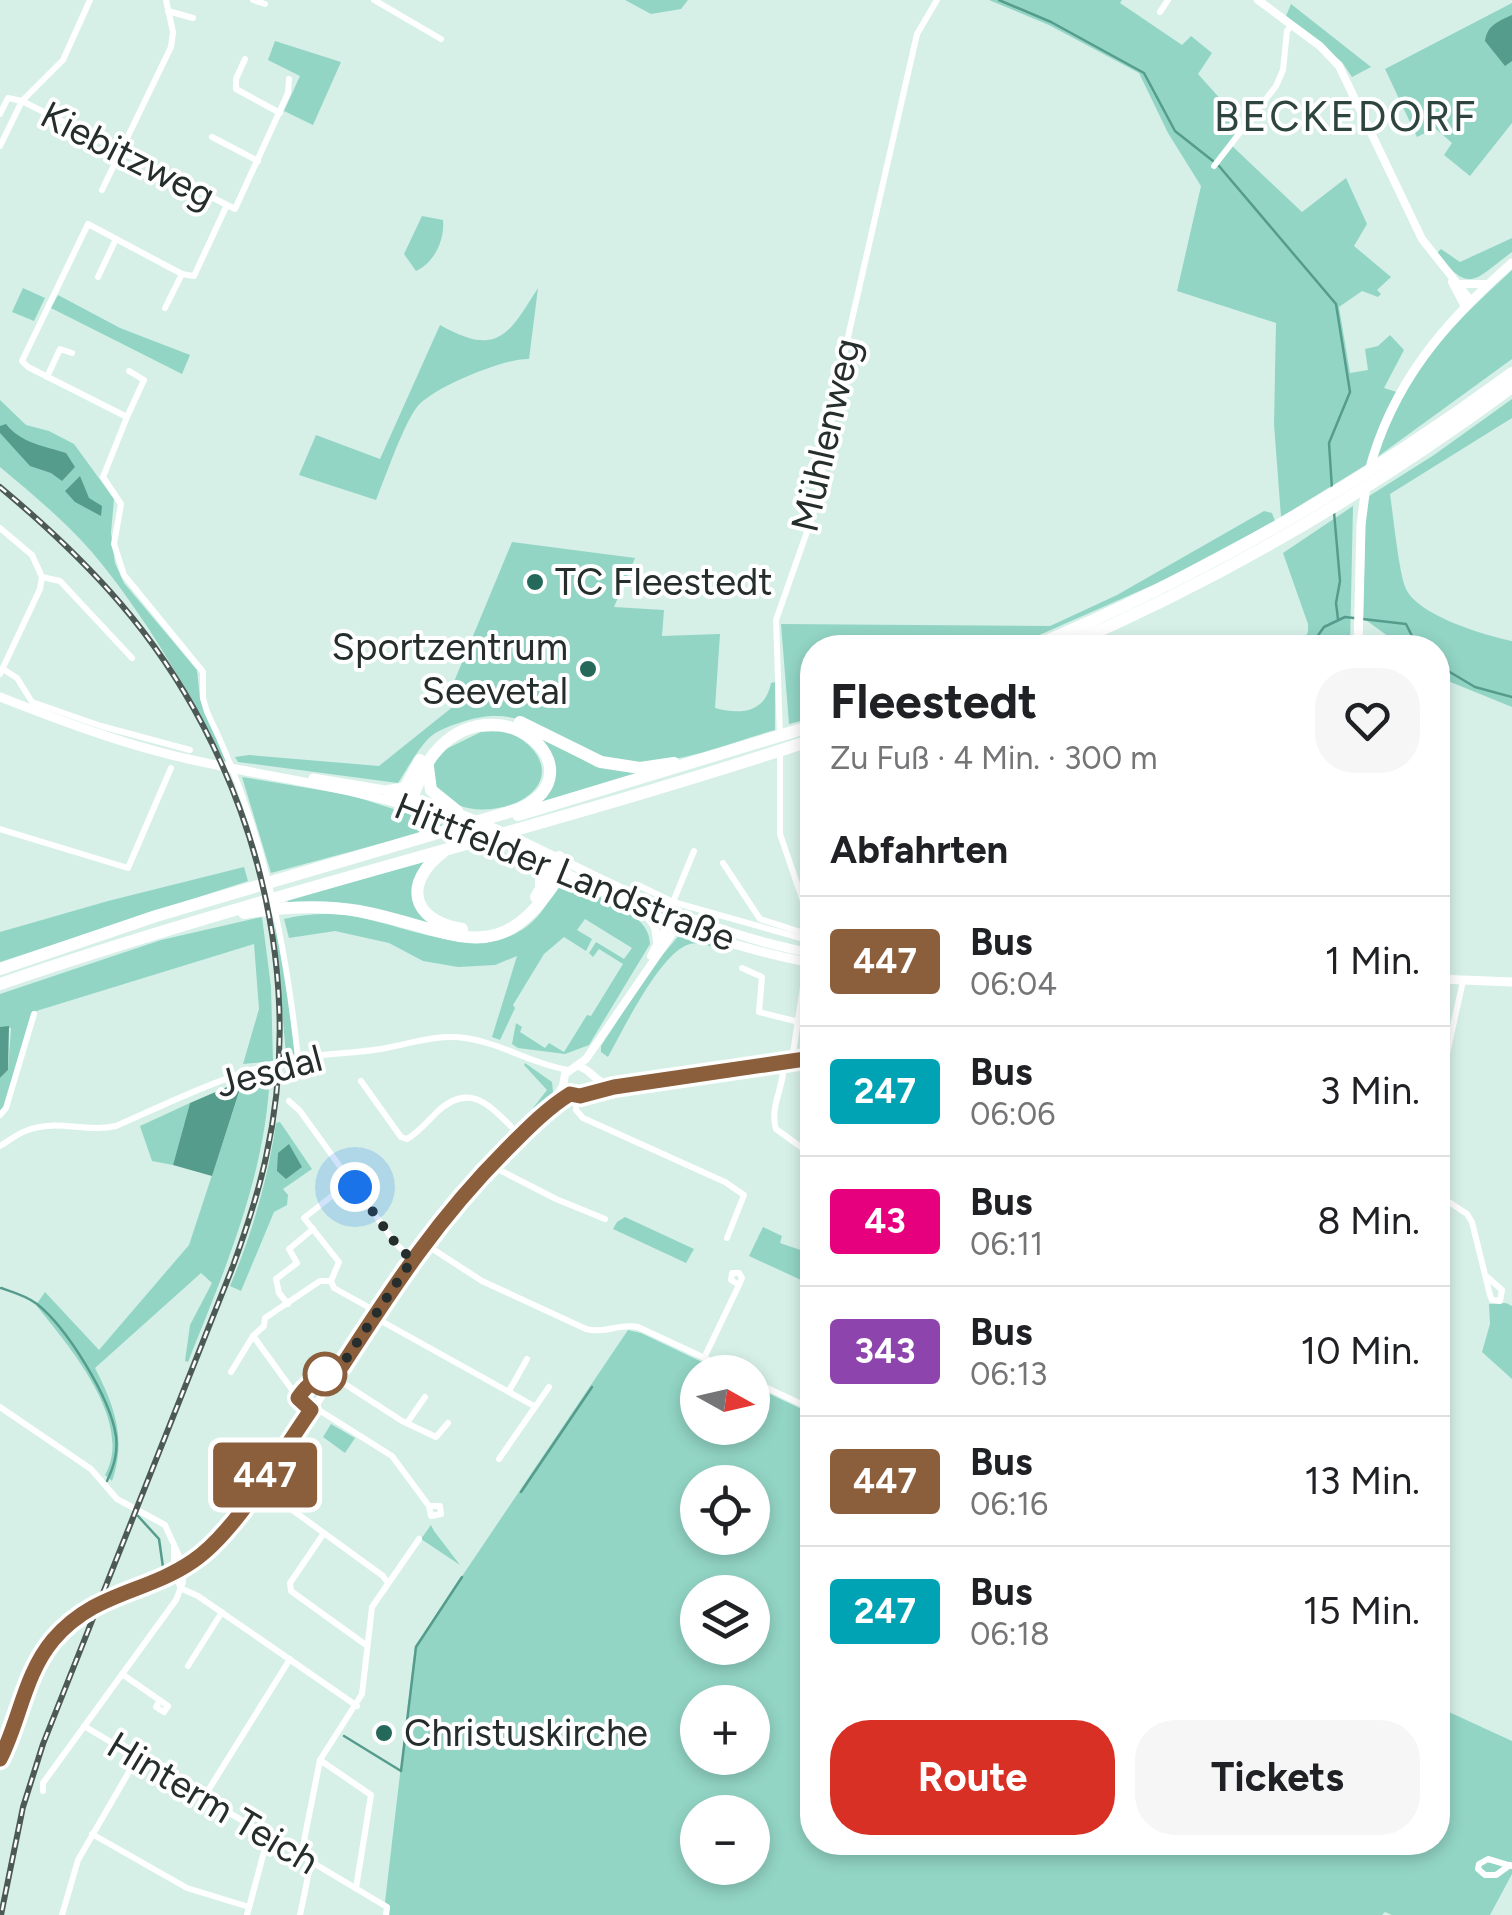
<!DOCTYPE html>
<html lang="de">
<meta charset="utf-8">
<style>
:root{--surface:#fff;--page:#f6f6f6;--text:#202124;--muted:#757577;--line:#e0e0e0;--accent:#d93025}
body{margin:0;font-family:Figtree,sans-serif;background:var(--page);color:var(--text);height:100vh;display:flex;flex-direction:column;font-size:38px;white-space:nowrap}
*{box-sizing:border-box;margin:0}
p{font-size:32px;color:var(--muted)}
.icon{flex:none;width:55px;height:55px;fill:none;stroke:currentColor;stroke-width:2;stroke-linecap:round;stroke-linejoin:round}
.map{position:relative;flex:1;overflow:hidden}
.drawer{position:absolute;left:800px;top:635px;width:650px;height:1220px;display:flex;flex-direction:column;background:var(--surface);border-radius:40px;box-shadow:0 5px 15px #0003}
.drawer>*{flex:none}
.badge{padding:0 20px;border-radius:8px;font-size:35px;line-height:65px}
.needle{width:65px;rotate:98deg}
.controls{position:absolute;left:680px;top:1355px;display:grid;gap:20px}
.controls a{display:grid;place-items:center;width:90px;height:90px;border-radius:50%;background:var(--surface);box-shadow:0 5px 15px #0003;font-size:50px}
.you{position:absolute;width:50px;height:50px;margin:-25px;border:8px solid #fff;border-radius:50%;background:#1a73e8;box-shadow:0 0 0 15px #1a73e833}
.map>.badge{position:absolute;translate:-50% -50%;box-shadow:0 0 0 5px #fff}
h2{padding:0 30px;font-size:38px;line-height:90px}
.round{display:grid;place-items:center;flex:none;width:105px;height:105px;border-radius:40px;background:var(--page)}
.headline{display:flex;align-items:center;justify-content:space-between;height:170px;padding:0 30px}
h1{font-size:48px;font-weight:700;line-height:75px}
.primary-button{display:flex;gap:20px;margin-top:auto;padding:20px 30px}
.primary-button a{flex:1;height:115px;border-radius:40px;background:var(--accent);color:#fff;font-size:40px;font-weight:700;line-height:115px;text-align:center}
.primary-button a+a{background:var(--page);color:var(--text)}
ul{padding:0;list-style:none}
li{display:flex;align-items:center;gap:30px;height:130px;padding:0 30px;border-top:2px solid var(--line)}
li div{flex:1}
li b{display:block;font-size:38px}
li em{font-style:normal}
li .badge{min-width:110px;font-weight:700;text-align:center}
.map>svg:first-child{display:block}
.green{fill:#92d5c5;fill-rule:evenodd}
.water{fill:#559c8c}
.lines{fill:none;stroke-linecap:round;stroke-linejoin:round}
.stream{stroke:#559c8c;stroke-width:2.5}
.minor{stroke:#fff;stroke-width:6}
.tertiary{stroke:#fff;stroke-width:8}
.secondary{stroke:#fff;stroke-width:9}
.motorway{stroke:#fff;stroke-width:12}
.rail-casing{stroke:#4c5955;stroke-width:6}
.rail{stroke:#fff;stroke-width:2.5;stroke-dasharray:8;stroke-linecap:butt}
.line-casing{stroke:#fff;stroke-width:22}
.line{stroke:#8b5e3c;stroke-width:15}
.walk{stroke:#252e2c;stroke-width:10;stroke-dasharray:0 18}
.poi-dot{fill:#25695b;stroke:#fff;stroke-width:4}
.stop-dot{fill:#fff;stroke:#8b5e3c;stroke-width:5}
.labels{text-anchor:middle;stroke-width:8;stroke-linejoin:round;paint-order:stroke}
.street-label{font-size:38px;fill:#252e2c;stroke:#fff}
.poi-label{font-size:38px;fill:#252e2c;stroke:#fff;text-anchor:start}
.quarter-label{font-size:42px;letter-spacing:2.5px;fill:#2e443f;stroke:#fff}
</style>
<div class="map">
<svg width="1512" height="1915" viewBox="0 0 1512 1915">
<rect width="100%" height="100%" fill="#d6f0e8"/>
<g class="green">
<path d="M625,0H688L681,9L651,14Z"/>
<path d="M989,0H1122L1120,3L1182,45L1191,36L1212,53L1198,74L1242,123L1229,143L1302,212L1346,178L1367,224L1354,246L1391,277L1377,290L1381,294L1378,297L1362,291L1339,307L1350,373L1368,370L1365,349L1378,346L1390,335L1404,350L1384,388L1403,394C1430,346 1471,308 1512,270V359L1369,463L1281,517L1274,424L1276,323L1177,291L1201,186L1168,133L1139,73L1049,25Z"/>
<path d="M1512,3V123L1470,176L1444,155L1452,143L1435,128L1417,137L1385,69Z"/>
<path d="M1291,4L1371,67L1352,77L1342,62L1286,16Z"/>
<path d="M275,41L341,62L313,125L284,111L300,76L268,60Z"/>
<path d="M422,216L443,220C445,240 434,263 416,271L404,254Z"/>
<path d="M1512,238V252C1474,280 1470,295 1437,253L1441,249L1460,262Z"/>
<path d="M23,288L45,298L34,321L12,312Z"/>
<path d="M538,288L529,359C504,358 432,388 417,407C404,423 385,478 376,500L299,475L316,435L380,459L440,325C497,357 508,336 538,288Z"/>
<path d="M58,295L120,328L190,355L182,374L51,308Z"/>
<path d="M1512,399V418L1390,494C1393,514 1399,574 1406,589C1419,616 1484,635 1512,641V707L1448,681L1438,673V648L1403,647L1363,618L1366,498L1434,455Z"/>
<path d="M0,400L26,425L49,431L74,444L114,499L111,533L115,563L124,583L197,670L200,699L229,762L224,761C186,687 145,615 91,551C65,521 31,493 0,467Z"/>
<path d="M1353,506L1350,647H1300L1308,632V624L1283,553Z"/>
<path d="M1264,511L1272,513L1275,521L1162,581L1012,647L812,648V718L789,724L781,624L1050,626L1117,595Z"/>
<path d="M512,542L635,558L614,607L664,610L662,636L720,634L715,708C741,715 765,713 771,683L775,682V730C731,742 671,768 626,762C560,754 534,698 462,722C450,726 437,730 428,739C416,752 407,769 398,783L238,762L235,757L249,755L379,766L455,705L446,701Z"/>
<path d="M481,732C488,732 497,731 505,732C526,737 552,762 538,785C524,808 481,815 458,805C449,801 441,793 433,787L434,761L444,750Z"/>
<path d="M541,737L596,767L632,772L654,770L533,805L542,798L549,749Z"/>
<path d="M242,777L350,795L446,826L271,873Z"/>
<path d="M424,862L413,881L412,892L439,929L288,903L287,900Z"/>
<path d="M244,867L248,881L0,962V932L108,901Z"/>
<path d="M565,882L573,883C597,900 650,911 650,944L589,1045L565,1054L518,1048L512,1044L516,1023L522,1027L520,1032L545,1048L549,1043L564,1052L587,1015L591,1016L623,964L599,949L593,957L589,953L596,942L624,959L632,948L585,919L577,930L592,939L586,951L564,937L544,954L513,1005L515,1008L500,1040L492,1037L517,956L495,965L458,967L423,961L389,943L335,931L289,938L284,919C304,914 325,913 345,915C404,922 488,972 538,916C546,907 552,895 559,884Z"/>
<path d="M262,917L271,987L273,1061L243,1064L259,1009L254,944L33,1012L5,1106L0,1112V1078L8,1070L11,1028L0,1027V994L161,940Z"/>
<path d="M274,918L282,946L295,1054L286,1055Z"/>
<path d="M681,933L729,948L728,953C717,949 702,941 690,944C661,951 623,1030 608,1057L601,1052V1046L654,965Z"/>
<path d="M525,1063L552,1082L553,1092L535,1112L533,1108L547,1090L524,1065Z"/>
<path d="M270,1070C267,1173 225,1269 188,1362L185,1361L190,1325L212,1283L201,1273L95,1368C114,1405 127,1439 112,1481L105,1475C135,1422 68,1345 36,1305L45,1292L99,1350L189,1245L240,1090L234,1084Z"/>
<path d="M190,1103L173,1165L152,1161L140,1126Z"/>
<path d="M280,1122L312,1169L283,1189L288,1195L287,1205L274,1212L241,1291L230,1286C252,1234 268,1179 276,1123Z"/>
<path d="M625,1217L694,1249L686,1263L613,1229L617,1222Z"/>
<path d="M763,1227L782,1236L780,1243L812,1254V1285L749,1256Z"/>
<path d="M1506,1303L1512,1306V1379L1482,1352L1490,1324L1489,1304Z"/>
<path d="M628,1330L641,1333L723,1372H698V1428H752L753,1386L812,1414V1842H1438V1707L1512,1741V1874L1490,1915H1392L1385,1912L1382,1915H389L390,1906L385,1902L415,1646ZM698,1482H752V1538H698ZM698,1592H752V1648H698ZM698,1702H752V1758H698ZM698,1812H752V1868H698Z"/>
<path d="M331,1424L355,1438L345,1453L323,1437Z"/>
<path d="M431,1525L434,1531L460,1565L421,1539Z"/>
</g>
<g class="water">
<path d="M1512,15V61L1505,66L1485,41C1487,25 1499,21 1512,15Z"/>
<path d="M6,424C21,443 44,446 66,453L75,467L62,481L51,473L30,466L0,433V426Z"/>
<path d="M80,476L89,498L102,506L101,516L75,502L65,491Z"/>
<path d="M9,1026L8,1070L0,1078V1027Z"/>
<path d="M234,1084L240,1089L212,1176L173,1165L190,1103Z"/>
<path d="M289,1144L302,1167L286,1179L277,1171L278,1153Z"/>
</g>
<g class="lines">
<g class="stream">
<path d="M999,0L1051,22L1144,73L1175,131L1213,161"/>
<path d="M1219,166L1336,304L1350,392L1329,443L1332,489"/>
<path d="M1334,512L1340,581L1336,603L1338,619"/>
<path d="M1309,648L1324,627L1345,617L1406,624L1418,648"/>
<path d="M1438,665L1475,687L1512,697"/>
<path d="M1,1288C13,1292 27,1296 37,1304C67,1328 110,1397 116,1436C118,1453 114,1466 107,1481"/>
<path d="M521,1492L592,1387"/>
<path d="M138,1516L159,1539L163,1567"/>
<path d="M344,1736L401,1771L416,1647L462,1577"/>
</g>
<g class="minor">
<path d="M253,0L265,4"/>
<path d="M374,0L441,39"/>
<path d="M168,11L193,18"/>
<path d="M1160,12L1168,0"/>
<path d="M245,59L236,79V89L280,113"/>
<path d="M0,114L8,98L22,101L235,209L288,93L289,79"/>
<path d="M212,137L258,161"/>
<path d="M0,146L22,101L63,60L90,0"/>
<path d="M1214,166L1276,86L1283,70L1287,31L1292,25"/>
<path d="M102,190L171,47L173,32L166,0"/>
<path d="M226,207L194,276L182,274L88,224L22,361L28,367L127,417L103,477L121,504L114,544L124,575L203,672V698L207,712C261,822 285,937 298,1058"/>
<path d="M98,277L116,239"/>
<path d="M165,308L182,274"/>
<path d="M47,377L60,349L72,353"/>
<path d="M127,417L144,380L129,371"/>
<path d="M0,528L32,555L42,577"/>
<path d="M42,577L60,581L132,658"/>
<path d="M3,669L17,678L32,702L101,726L190,750"/>
<path d="M0,674L40,589L42,577"/>
<path d="M780,736L776,620L815,509L845,350L917,34L937,0"/>
<path d="M780,748V834L803,901L809,947L792,1060"/>
<path d="M0,829L128,868L171,768"/>
<path d="M723,863L760,919L807,934"/>
<path d="M638,885L673,902L808,940"/>
<path d="M673,902L694,851"/>
<path d="M742,968L762,977L759,1012L799,1022"/>
<path d="M783,1061C786,1085 769,1105 776,1129L812,1155"/>
<path d="M1438,1077L1446,1058L1463,981"/>
<path d="M361,1081L401,1137L407,1139C418,1133 427,1122 436,1113C472,1078 493,1110 520,1135"/>
<path d="M576,1096V1110L583,1118L725,1182L744,1195L727,1238"/>
<path d="M289,1101L300,1111L396,1244L412,1259"/>
<path d="M0,1115L6,1108L34,1014"/>
<path d="M0,1146C9,1141 18,1133 28,1130C56,1119 88,1133 116,1126C173,1101 229,1073 289,1060C319,1053 351,1054 381,1049C409,1044 436,1034 465,1038C501,1043 532,1064 568,1070"/>
<path d="M490,1165L556,1199L605,1219"/>
<path d="M1438,1181L1446,1200L1467,1214L1472,1222L1490,1295L1492,1300L1500,1301L1502,1290L1485,1275"/>
<path d="M425,1244L482,1281L586,1329C605,1334 620,1323 638,1327L735,1372"/>
<path d="M331,1281L339,1262L304,1218L332,1196"/>
<path d="M331,1281L334,1288L377,1312"/>
<path d="M288,1304L279,1293L276,1279L297,1263L289,1249L313,1229"/>
<path d="M374,1317L534,1406"/>
<path d="M254,1337L298,1398L311,1410"/>
<path d="M704,1358L739,1285L742,1278L739,1273H732L731,1280L739,1285"/>
<path d="M231,1372L253,1336L264,1326L265,1318L320,1281H331"/>
<path d="M334,1377L402,1421L436,1437L448,1423"/>
<path d="M752,1381L812,1409"/>
<path d="M509,1391L527,1359"/>
<path d="M0,1407L91,1469L117,1499L165,1525L180,1558L183,1582L176,1600L43,1783V1791"/>
<path d="M314,1407L392,1456L429,1506H440L441,1514L431,1516L429,1506"/>
<path d="M407,1423L425,1397"/>
<path d="M499,1459L549,1387"/>
<path d="M258,1485L383,1576L388,1583"/>
<path d="M324,1533L290,1583L291,1591L366,1645"/>
<path d="M174,1546V1567L180,1587"/>
<path d="M180,1588L198,1596L357,1706"/>
<path d="M188,1666L222,1612"/>
<path d="M122,1674L168,1706L164,1712L156,1707L160,1700"/>
<path d="M84,1726L387,1907L386,1915"/>
<path d="M320,1760L371,1795L356,1888"/>
<path d="M204,1797L290,1659"/>
<path d="M92,1834L187,1888L249,1907"/>
<path d="M301,1856L320,1760L362,1694L372,1607L419,1539"/>
<path d="M1510,1865L1496,1875H1485L1478,1869L1479,1864L1488,1859L1512,1866"/>
<path d="M62,1915L78,1860L137,1758"/>
<path d="M247,1915L268,1837"/>
<path d="M300,1915L311,1862"/>
</g>
<g class="tertiary">
<path d="M1258,0L1320,46L1339,66L1422,239L1471,301"/>
<path d="M1452,282L1465,307"/>
<path d="M1458,284H1488"/>
<path d="M645,913L655,927L657,941"/>
<path d="M651,956L670,920"/>
<path d="M578,1066C592,1070 595,1082 610,1086"/>
<path d="M563,1086L571,1094L580,1096L614,1087L812,1058"/>
<path d="M551,1105L563,1086L565,1074L586,1059L672,934L677,913"/>
<path d="M0,1760C20,1721 24,1677 52,1642C99,1584 177,1590 223,1534C323,1412 390,1266 502,1154C523,1132 544,1110 571,1094"/>
</g>
<g class="secondary">
<path d="M1369,471C1392,383 1445,322 1512,263"/>
<path d="M1358,648L1361,525L1366,486"/>
<path d="M0,697C66,723 133,748 202,762C285,780 367,790 447,818C504,838 557,869 611,896C674,927 744,950 812,963"/>
<path d="M313,778L391,791"/>
<path d="M416,798C489,821 553,857 622,889C683,917 746,941 812,953"/>
<path d="M1438,979L1512,982"/>
</g>
<g class="motorway">
<path d="M1030,648C1202,576 1361,484 1512,373"/>
<path d="M1060,648C1222,579 1371,491 1512,387"/>
<path d="M520,722L601,762L640,768L674,763"/>
<path d="M428,767L431,790L457,811"/>
<path d="M389,791L405,788L420,760"/>
<path d="M409,791L423,810"/>
<path d="M518,815L812,726"/>
<path d="M520,850L541,873V889"/>
<path d="M443,852C403,883 410,920 462,929"/>
<path d="M536,897L559,857"/>
<path d="M244,913C282,907 320,904 359,911C463,931 500,978 568,862"/>
<path d="M0,969L156,916L519,809C604,770 495,677 433,755C423,768 419,783 412,797L396,801"/>
<path d="M0,984C268,892 544,829 812,740"/>
</g>
<g class="rail-casing">
<path id="rail" d="M0,487C43,523 84,561 120,603C248,752 309,964 266,1157C258,1195 246,1230 233,1266L43,1744L23,1807L1,1915"/>
</g>
<use href="#rail" class="rail"/>
</g>
<g class="lines">
<g class="line-casing">
<path id="line" d="M0,1759C20,1720 24,1675 53,1640C95,1591 145,1594 193,1561C236,1532 280,1454 311,1410L298,1398C306,1385 327,1368 342,1366C394,1286 438,1218 506,1150C526,1130 546,1109 570,1094L580,1096L614,1087L812,1058"/>
</g>
<use href="#line" class="line"/>
<path class="walk" d="M325,1374L332,1380L412,1260L396,1244L355,1187"/>
</g>
<g class="poi-dot">
<circle cx="535" cy="582" r="10"/>
<circle cx="588" cy="669" r="10"/>
<circle cx="384" cy="1733" r="10"/>
</g>
<circle class="stop-dot" cx="325" cy="1374" r="20"/>
<g class="labels">
<g class="street-label">
<text transform="translate(128 155) rotate(27)" y="13">Kiebitzweg</text>
<text transform="translate(826 435) rotate(-77)" y="13">Mühlenweg</text>
<text transform="translate(565 872) rotate(22)" y="13">Hittfelder Landstraße</text>
<text transform="translate(269 1071) rotate(-15)" y="13">Jesdal</text>
<text transform="translate(213 1803) rotate(31)" y="13">Hinterm Teich</text>
</g>
<g class="poi-label">
<text x="555" y="595">TC Fleestedt</text>
<text x="568" y="660" text-anchor="end">Sportzentrum<tspan x="568" dy="44">Seevetal</tspan></text>
<text x="404" y="1746">Christuskirche</text>
</g>
<g class="quarter-label">
<text x="1346" y="131">BECKEDORF</text>
</g>
</g>
</svg>
<div class="controls">
<a><svg class="needle" viewBox="-14 -14 28 28"><path d="M0-13l5 13h-10z" fill="#e53935"/><path d="M0 13l5-13h-10z" fill="#757577"/></svg></a>
<a><svg class="icon" aria-label="locate" viewBox="0 0 24 24"><circle cx="12" cy="12" r="6"/><path d="M12 2v4M12 18v4M2 12h4M18 12h4"/></svg></a>
<a><svg class="icon" aria-label="layers" viewBox="0 0 24 24"><path d="M12 4l9 5-9 5-9-5zM3 14l9 5 9-5"/></svg></a>
<a>+</a>
<a>−</a>
</div>
<div class="you" style="left:355px;top:1187px"></div>
<b class="badge" style="left:265px;top:1475px;background:#8b5e3c;color:#fff">447</b>
<section class="drawer">
<div class="headline"><div><h1>Fleestedt</h1><p>Zu Fuß · 4 Min. · 300 m</p></div><a class="round"><svg class="icon" aria-label="heart" viewBox="0 0 24 24"><path d="M12 20l-8-8c-3-5 5-10 8-4 3-6 11-1 8 4z"/></svg></a></div>
<h2>Abfahrten</h2>
<ul>
<li><span class="badge" style="background:#8b5e3c;color:#fff">447</span><div><b>Bus</b><p>06:04</p></div><em>1 Min.</em></li>
<li><span class="badge" style="background:#00a3b4;color:#fff">247</span><div><b>Bus</b><p>06:06</p></div><em>3 Min.</em></li>
<li><span class="badge" style="background:#e6007e;color:#fff">43</span><div><b>Bus</b><p>06:11</p></div><em>8 Min.</em></li>
<li><span class="badge" style="background:#8e44ad;color:#fff">343</span><div><b>Bus</b><p>06:13</p></div><em>10 Min.</em></li>
<li><span class="badge" style="background:#8b5e3c;color:#fff">447</span><div><b>Bus</b><p>06:16</p></div><em>13 Min.</em></li>
<li><span class="badge" style="background:#00a3b4;color:#fff">247</span><div><b>Bus</b><p>06:18</p></div><em>15 Min.</em></li>
</ul>
<div class="primary-button"><a>Route</a><a>Tickets</a></div>
</section>
</div>
